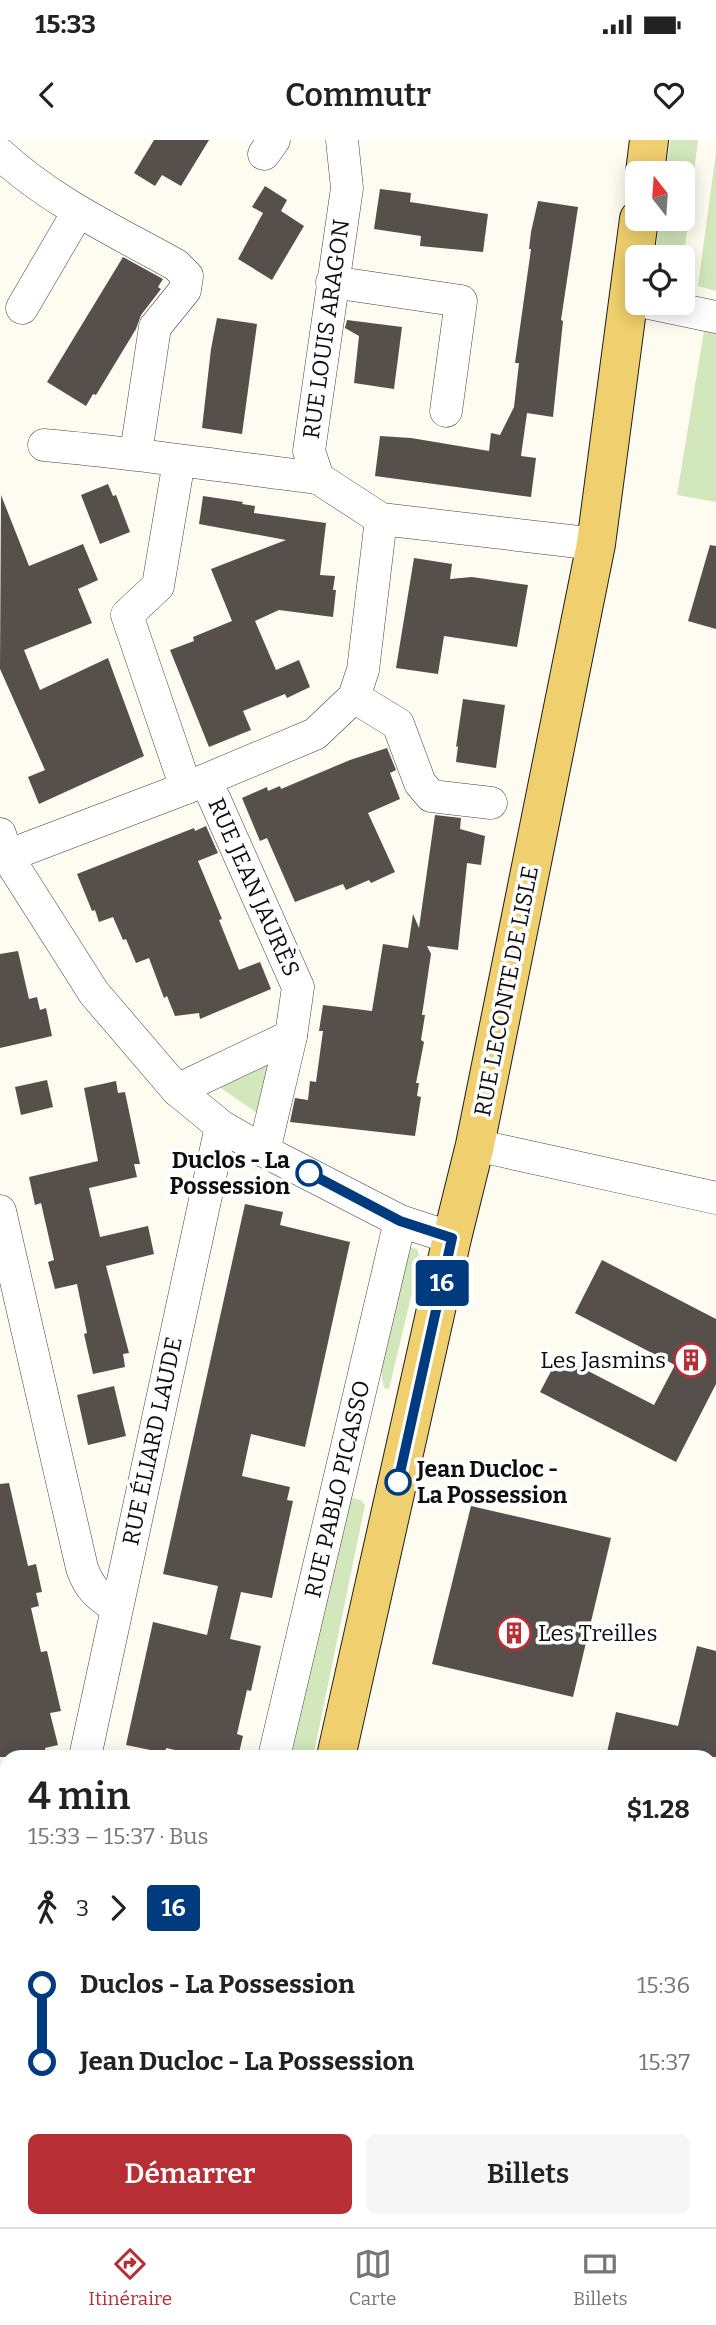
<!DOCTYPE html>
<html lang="fr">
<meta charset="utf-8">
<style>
:root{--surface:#fff;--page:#f6f6f6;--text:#222;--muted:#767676;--line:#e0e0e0;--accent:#b72e35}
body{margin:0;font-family:Bitter,serif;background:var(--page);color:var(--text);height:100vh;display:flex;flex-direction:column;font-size:26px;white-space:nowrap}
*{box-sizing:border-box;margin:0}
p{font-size:23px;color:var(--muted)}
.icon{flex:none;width:38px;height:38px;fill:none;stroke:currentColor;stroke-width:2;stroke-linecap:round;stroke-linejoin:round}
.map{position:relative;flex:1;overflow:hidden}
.panel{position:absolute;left:0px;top:1610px;width:718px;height:478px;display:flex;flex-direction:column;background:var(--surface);border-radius:21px 21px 0 0;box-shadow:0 4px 18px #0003}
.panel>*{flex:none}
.badge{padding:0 14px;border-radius:5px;font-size:24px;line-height:46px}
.needle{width:46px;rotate:343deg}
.controls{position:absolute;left:625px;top:21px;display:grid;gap:14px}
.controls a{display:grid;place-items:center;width:70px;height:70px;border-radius:10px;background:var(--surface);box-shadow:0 4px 18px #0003;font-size:35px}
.map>.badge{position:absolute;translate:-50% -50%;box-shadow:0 0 0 4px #fff}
.legs{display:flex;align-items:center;gap:10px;height:77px;padding:0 28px;font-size:23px}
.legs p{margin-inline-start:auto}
.head{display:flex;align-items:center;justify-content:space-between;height:119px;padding:0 28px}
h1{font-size:38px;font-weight:600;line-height:52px}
.cta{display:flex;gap:14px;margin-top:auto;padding:14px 28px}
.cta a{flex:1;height:80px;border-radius:10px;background:var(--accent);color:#fff;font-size:28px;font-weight:600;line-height:80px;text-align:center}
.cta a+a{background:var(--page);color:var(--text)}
ul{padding:0 28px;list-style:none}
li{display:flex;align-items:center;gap:24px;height:77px;font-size:26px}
li i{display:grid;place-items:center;width:10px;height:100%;margin:0 9px;background:currentColor}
li i::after{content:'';width:18px;height:18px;margin:-9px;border:5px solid;border-radius:50%;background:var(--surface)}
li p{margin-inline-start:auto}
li:first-child i{background:linear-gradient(#0000 50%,currentColor 0)}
li:last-child i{background:linear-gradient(currentColor 50%,#0000 0)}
.status{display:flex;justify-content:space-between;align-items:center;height:49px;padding:0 35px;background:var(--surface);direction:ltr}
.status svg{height:19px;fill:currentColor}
header{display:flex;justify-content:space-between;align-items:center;height:91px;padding:0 28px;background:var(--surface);font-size:32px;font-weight:600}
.menu{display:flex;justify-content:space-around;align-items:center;height:98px;border-top:2px solid var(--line);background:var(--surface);font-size:19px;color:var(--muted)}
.menu a{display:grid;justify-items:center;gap:4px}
.menu .current{color:var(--accent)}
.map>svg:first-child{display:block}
.green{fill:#d2e7bb}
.building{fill:#564f4b}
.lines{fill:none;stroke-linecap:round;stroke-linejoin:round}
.minor-casing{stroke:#414141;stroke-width:33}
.major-casing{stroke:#1f1f1f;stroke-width:40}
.minor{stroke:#fff;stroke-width:32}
.major{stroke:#f0d06e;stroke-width:38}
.line-1-casing{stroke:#fff;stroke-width:16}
.line-1{stroke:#003b80;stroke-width:10}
.stop-1-dot{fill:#fff;stroke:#003b80;stroke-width:3.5}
.labels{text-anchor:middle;stroke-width:7;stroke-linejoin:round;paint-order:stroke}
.street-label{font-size:23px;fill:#0e0e0e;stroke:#fff}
.stop-label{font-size:23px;font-weight:bold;fill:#0e0e0e;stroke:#fff;text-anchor:end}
.poi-label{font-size:23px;fill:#0e0e0e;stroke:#fff;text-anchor:end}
</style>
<div class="status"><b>15:33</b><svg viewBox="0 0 49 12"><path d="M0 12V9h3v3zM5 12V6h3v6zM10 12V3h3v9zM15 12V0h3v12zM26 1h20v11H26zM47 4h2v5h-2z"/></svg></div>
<header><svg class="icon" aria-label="back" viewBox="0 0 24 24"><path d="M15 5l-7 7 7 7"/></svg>Commutr<svg class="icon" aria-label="heart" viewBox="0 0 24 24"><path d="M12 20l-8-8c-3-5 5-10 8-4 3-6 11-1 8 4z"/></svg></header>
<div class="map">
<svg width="716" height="2087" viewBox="0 0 716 2087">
<rect width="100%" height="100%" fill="#fefbf0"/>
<g class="green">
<path d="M670,0H698L683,123L682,117H655L660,79H682V33H666Z"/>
<path d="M716,12V151L698,146Z"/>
<path d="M704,191L716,193V362L677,355Z"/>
<path d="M277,914L263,977L215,944Z"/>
<path d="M401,1105L417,1109L420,1119L389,1249L384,1248C373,1200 389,1152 401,1105Z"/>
<path d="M365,1260L374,1263L352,1358L361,1360L365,1365L313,1617H285Z"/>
<path d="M711,1836L716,1838V1915L711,1936Z"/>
<path d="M308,2081H673L671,2087H307Z"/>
</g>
<g class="building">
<path d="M154,0H209L181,46L162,35L155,46L134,33Z"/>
<path d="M265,46L287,60L281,71L304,86L272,140L238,119L263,73L252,67Z"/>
<path d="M380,49L411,53L410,62L488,74L483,112L420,106L421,96L374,89Z"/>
<path d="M538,61L578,67L561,180L563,181L553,277L527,273L521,316L536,318L531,357L375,336L380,296L411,298L489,311L491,293L500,295L514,267L519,223H515L531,109H529L531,92Z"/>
<path d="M123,117L163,139L158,147L161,149L141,175L136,189L96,255L93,254L86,266L47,242Z"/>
<path d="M217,178L257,184L242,294L202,288L211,209Z"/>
<path d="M347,180L402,187L394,249L354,243L359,196L345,188Z"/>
<path d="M108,344L113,356L116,355L130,392L100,404L81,355Z"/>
<path d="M1,355L29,426L83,404L98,440L78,449L92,483L24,510L40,550L108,518L144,616L39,664L28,637L45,630L0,529Z"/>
<path d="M203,356L243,362L242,364L255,366L254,373L326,383L320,435L335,436L333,450H336L333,477L279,470L255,481L276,530L299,520L310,547L287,558L285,554L243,571L251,590L209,607L170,510L194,501L193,497L232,481L211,429L286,400L199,384Z"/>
<path d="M710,405L716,406V489L688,481Z"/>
<path d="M414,418L452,424L450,439L472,437L528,445L517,507L444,496L438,534L396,528Z"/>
<path d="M463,559L505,565L496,628L456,622L458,606L456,607Z"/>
<path d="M387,608L396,630L390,633L400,659L368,673L395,732L371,743L369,740L346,750L343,744L295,762L267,698L260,701L242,658L267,647L268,651L280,646L281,649L350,620Z"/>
<path d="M435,675L461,678L460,689L485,696L481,725L467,723L458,810L427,806L431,814L422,875H425L421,900L424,902L416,943H419L417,956L421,957L415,996L290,982L295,958L308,960L310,941L316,942L323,891H319L323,865L372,871L383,804L408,808L413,774L419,788Z"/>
<path d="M206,686L218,713L198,721L222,779L219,780L239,830L260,822L271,849L200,879L199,873L175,876L167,856L164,858L149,818L136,823L126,799L123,800L113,777L99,782L95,770L92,771L77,734L194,688L195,691Z"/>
<path d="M18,811L29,859L37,857L40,870L46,868L52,896L0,908V814Z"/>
<path d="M47,940L53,967L21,975L15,947Z"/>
<path d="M116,941L118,953L125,952L140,1024H134L137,1037L89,1048L100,1097L148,1086L154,1114L106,1126L129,1213L123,1214L125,1227L93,1234L84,1194L87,1193L77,1144L55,1149L48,1122L54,1120L41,1063L35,1065L29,1037L98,1021L84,948Z"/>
<path d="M245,1064L283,1072L280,1085L350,1102L305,1307L251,1294L242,1336L290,1347L287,1360L293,1361L272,1458L241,1452L230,1499L261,1506L251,1551L247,1550L237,1594L243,1596L238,1617H207L166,1608L165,1613L126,1605L153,1482L207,1495L218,1446L163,1434Z"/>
<path d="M602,1120L716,1179V1244L676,1322L540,1252L559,1216L654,1265L675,1225L575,1173Z"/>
<path d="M114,1246L126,1296L88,1305L77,1255Z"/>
<path d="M9,1343L28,1426L36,1424L42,1452L36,1453L39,1466L31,1468L41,1512L47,1511L61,1571L50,1573L58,1605L45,1608L46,1614L35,1617H0V1344Z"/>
<path d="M471,1366L611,1398L573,1557L432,1524Z"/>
<path d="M697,1506L716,1511V1617H606L616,1572L678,1586Z"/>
</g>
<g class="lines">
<g class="minor-casing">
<g id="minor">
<path d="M342,0L347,48L309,311L318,338L381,379L596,404"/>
<path d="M0,14C52,62 115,91 176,125L187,136L185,150L155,187L136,313"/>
<path d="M264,14L274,0"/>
<path d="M332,142L461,161L446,271"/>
<path d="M649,163L716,177"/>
<path d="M22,168L78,72"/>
<path d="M44,305C136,313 227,327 318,338"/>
<path d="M179,321L158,446L127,475L186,648"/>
<path d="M354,557L398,584L420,643L431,656L491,663"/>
<path d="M0,694L7,716L94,853L177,950L221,986L264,1011L400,1081L452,1098"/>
<path d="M7,716L186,648L315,594L354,557L363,530L381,379"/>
<path d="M177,950L291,896L298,847L206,640"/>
<path d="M475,1005L716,1058"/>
<path d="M264,1011L291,896"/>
<path d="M0,1071L82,1428C89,1448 98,1456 116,1467"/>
<path d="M85,1617L221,986"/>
<path d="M274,1617L400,1081"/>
<path d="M710,1810L716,1811"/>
<path d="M0,1890L7,1888"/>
<path d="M0,1983L7,1953"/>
<path d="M173,2087L174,2081"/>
</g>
</g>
<g class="major-casing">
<g id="major">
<path d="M645,33L649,0"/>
<path d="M336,1617L452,1098L475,1005L596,404L639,79"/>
<path d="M240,2087L241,2081"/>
</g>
</g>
<use href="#minor" class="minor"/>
<use href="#major" class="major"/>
</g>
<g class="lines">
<g class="line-1-casing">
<path id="line-1" d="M309,1033L400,1081L452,1098L398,1342"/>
</g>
<use href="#line-1" class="line-1"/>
</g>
<defs>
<g id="building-ring" transform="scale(1.75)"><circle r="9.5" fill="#fff" stroke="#b72e35" stroke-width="1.5"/><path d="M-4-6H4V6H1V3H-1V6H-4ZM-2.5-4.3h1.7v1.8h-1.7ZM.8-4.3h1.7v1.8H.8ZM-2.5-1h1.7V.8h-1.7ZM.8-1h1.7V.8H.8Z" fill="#b72e35"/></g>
</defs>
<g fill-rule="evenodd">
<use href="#building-ring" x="691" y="1220"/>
<use href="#building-ring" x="514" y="1493"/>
</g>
<g class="stop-1-dot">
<circle cx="309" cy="1033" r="12"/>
<circle cx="398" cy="1342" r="12"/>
</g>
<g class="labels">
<g class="street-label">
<text transform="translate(326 189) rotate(-82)" y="8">RUE LOUIS ARAGON</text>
<text transform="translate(254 747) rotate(66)" y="8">RUE JEAN JAURÈS</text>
<text transform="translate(506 851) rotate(-79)" y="8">RUE LECONTE DE LISLE</text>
<text transform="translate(152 1301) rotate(-78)" y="8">RUE ÉLIARD LAUDE</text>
<text transform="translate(337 1349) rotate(-77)" y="8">RUE PABLO PICASSO</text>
</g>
<g class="stop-label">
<text x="290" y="1028">Duclos - La<tspan x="290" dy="26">Possession</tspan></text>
<text x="417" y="1337" text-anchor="start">Jean Ducloc -<tspan x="417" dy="26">La Possession</tspan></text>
</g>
<g class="poi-label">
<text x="666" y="1228">Les Jasmins</text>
<text x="538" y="1501" text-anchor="start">Les Treilles</text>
</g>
</g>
</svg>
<div class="controls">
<a><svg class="needle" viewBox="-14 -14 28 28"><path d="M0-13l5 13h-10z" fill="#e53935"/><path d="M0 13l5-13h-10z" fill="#767676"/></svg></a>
<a><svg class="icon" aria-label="locate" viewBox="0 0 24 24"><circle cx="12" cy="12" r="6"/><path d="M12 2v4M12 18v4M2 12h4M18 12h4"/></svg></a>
</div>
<b class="badge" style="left:442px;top:1143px;background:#003b80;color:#fff">16</b>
<section class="panel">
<div class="head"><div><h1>4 min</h1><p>15:33 – 15:37 · Bus</p></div><b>$1.28</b></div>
<div class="legs"><svg class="icon" aria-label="walk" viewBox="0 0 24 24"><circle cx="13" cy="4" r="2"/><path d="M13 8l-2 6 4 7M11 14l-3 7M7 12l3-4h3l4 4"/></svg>3<svg class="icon" aria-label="forward" viewBox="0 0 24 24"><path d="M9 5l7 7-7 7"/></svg><b class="badge" style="background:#003b80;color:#fff">16</b></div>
<ul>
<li><i style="color:#003b80"></i><b>Duclos - La Possession</b><p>15:36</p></li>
<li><i style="color:#003b80"></i><b>Jean Ducloc - La Possession</b><p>15:37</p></li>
</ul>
<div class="cta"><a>Démarrer</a><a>Billets</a></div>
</section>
</div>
<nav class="menu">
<a class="current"><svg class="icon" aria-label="directions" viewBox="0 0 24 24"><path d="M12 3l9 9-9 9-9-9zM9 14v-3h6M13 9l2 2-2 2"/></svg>Itinéraire</a>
<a><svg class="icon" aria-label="map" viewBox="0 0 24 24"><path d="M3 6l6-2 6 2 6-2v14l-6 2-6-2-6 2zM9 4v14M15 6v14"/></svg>Carte</a>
<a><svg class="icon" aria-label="tickets" viewBox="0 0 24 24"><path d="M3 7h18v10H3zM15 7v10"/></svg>Billets</a>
</nav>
